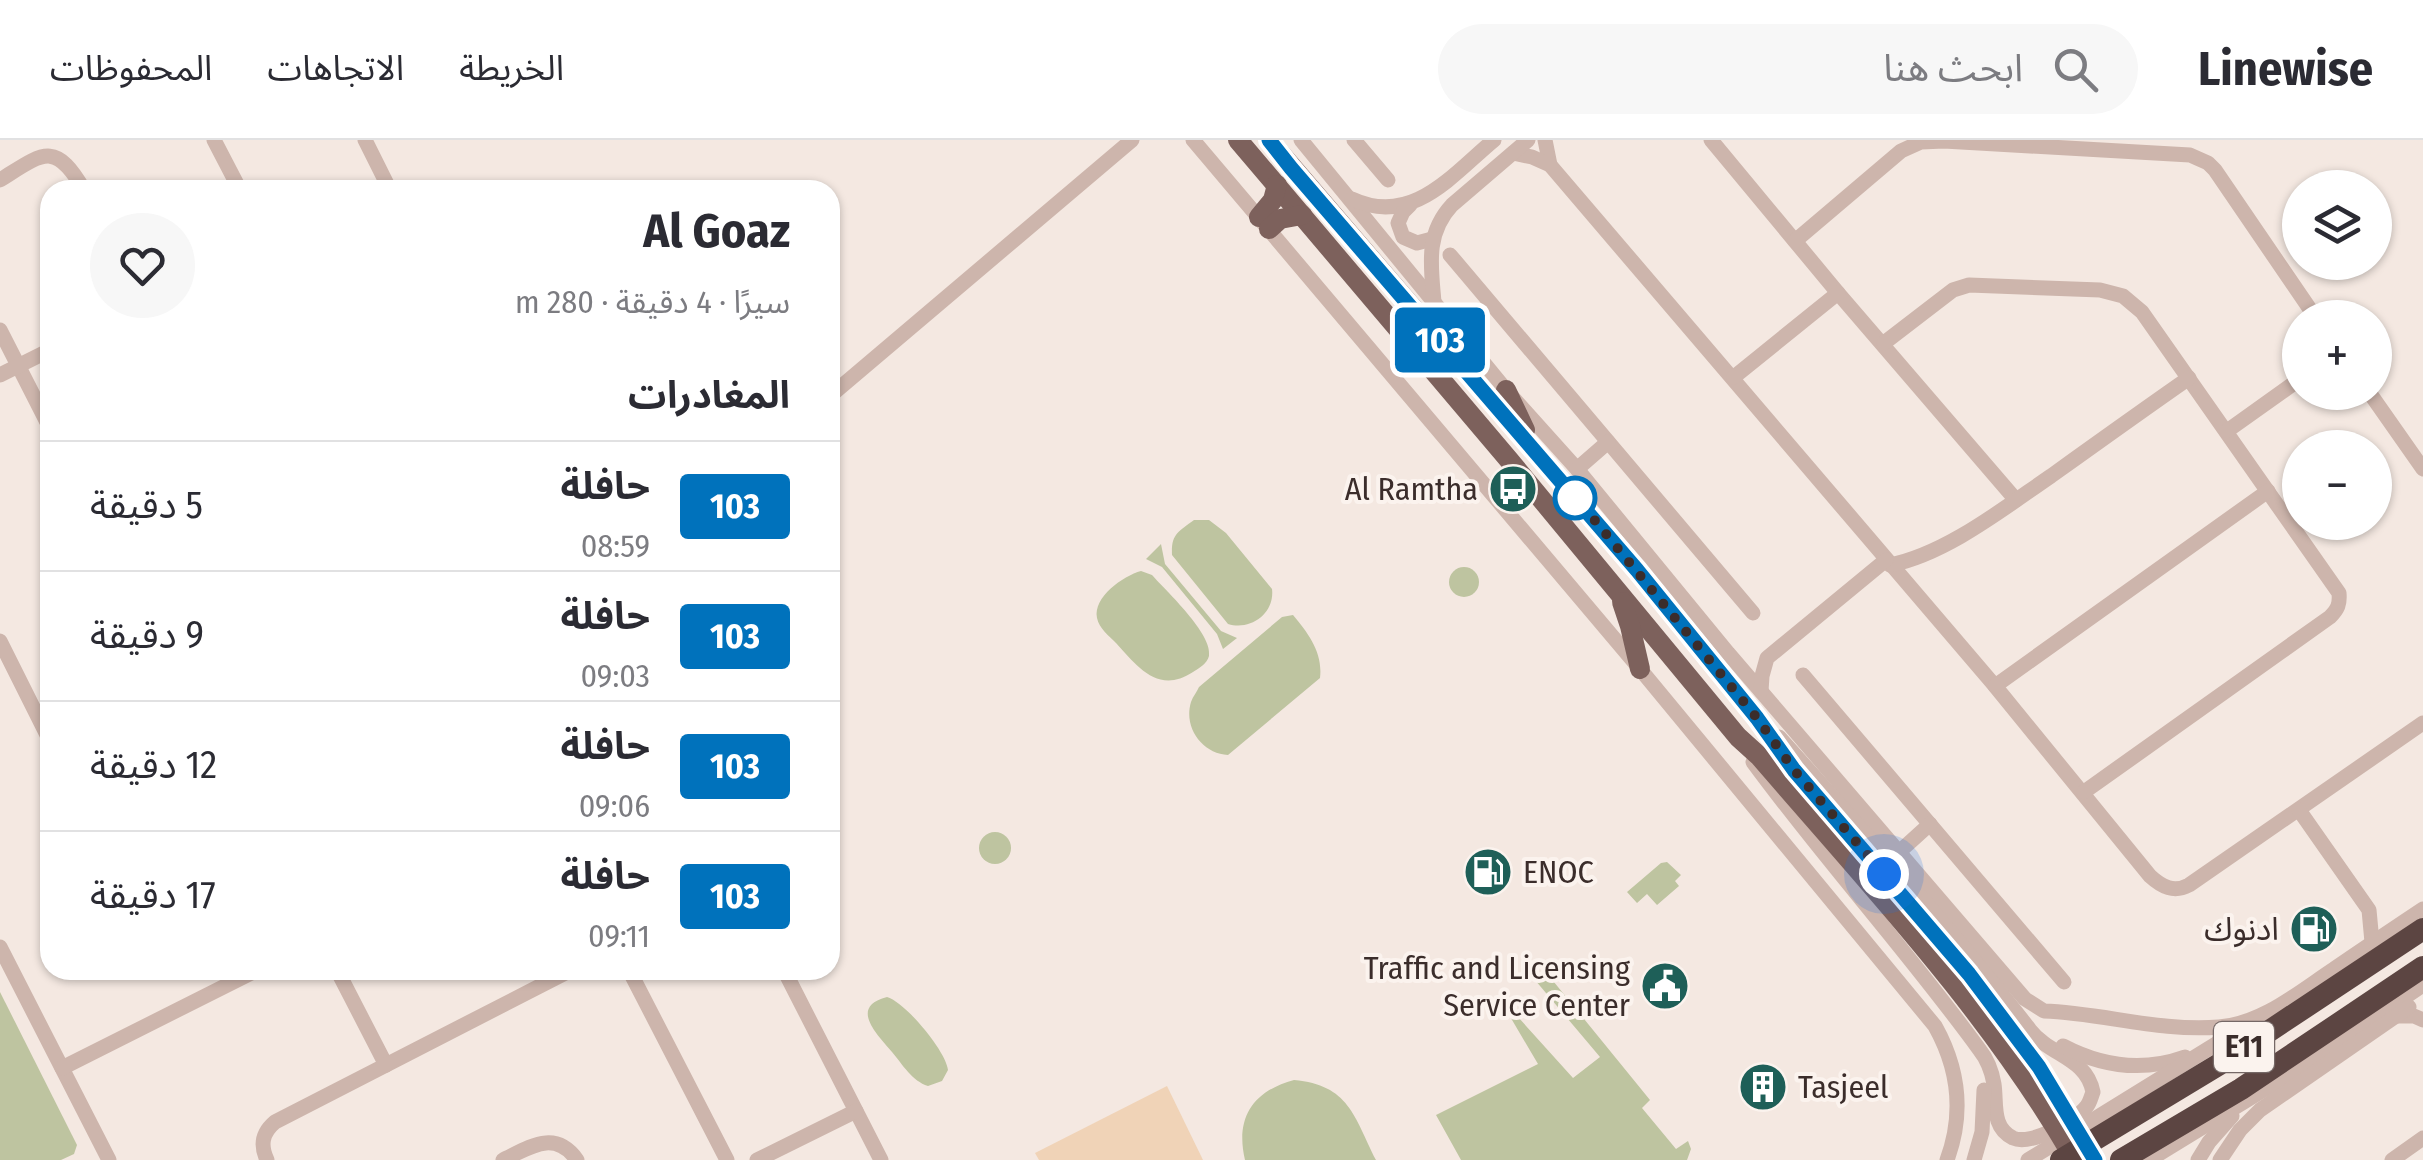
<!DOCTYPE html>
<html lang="ar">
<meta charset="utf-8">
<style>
:root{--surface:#fff;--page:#f7f7f7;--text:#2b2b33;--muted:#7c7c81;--line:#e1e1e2}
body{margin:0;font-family:"Fira Sans Condensed","Noto Sans Arabic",sans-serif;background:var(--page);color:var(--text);direction:rtl;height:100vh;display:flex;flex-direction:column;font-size:38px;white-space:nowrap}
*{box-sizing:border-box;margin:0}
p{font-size:32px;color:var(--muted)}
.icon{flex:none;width:55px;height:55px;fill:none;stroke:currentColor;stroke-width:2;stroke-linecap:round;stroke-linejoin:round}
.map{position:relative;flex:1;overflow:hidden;direction:ltr}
.sheet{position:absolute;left:40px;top:40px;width:800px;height:800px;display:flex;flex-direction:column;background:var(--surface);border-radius:30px;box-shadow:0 2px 8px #0004;direction:rtl}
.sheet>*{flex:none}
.badge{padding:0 20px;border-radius:8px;font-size:35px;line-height:65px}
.tools{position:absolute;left:2282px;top:30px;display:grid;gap:20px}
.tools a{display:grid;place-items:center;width:110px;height:110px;border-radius:50%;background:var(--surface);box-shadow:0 2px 8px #0004;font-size:50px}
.you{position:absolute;width:50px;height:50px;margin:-25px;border:8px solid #fff;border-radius:50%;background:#1a73e8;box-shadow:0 0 0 15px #1a73e833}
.map>.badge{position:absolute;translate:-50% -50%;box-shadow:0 0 0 5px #fff}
h2{padding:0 50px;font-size:38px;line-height:90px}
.round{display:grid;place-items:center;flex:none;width:105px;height:105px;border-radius:52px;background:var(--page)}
.head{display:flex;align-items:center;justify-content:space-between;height:170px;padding:0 50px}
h1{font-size:48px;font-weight:700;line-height:75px}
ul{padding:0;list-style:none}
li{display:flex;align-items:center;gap:30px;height:130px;padding:0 50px;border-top:2px solid var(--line)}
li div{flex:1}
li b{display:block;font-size:38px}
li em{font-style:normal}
li .badge{min-width:110px;font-weight:700;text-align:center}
header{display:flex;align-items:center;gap:60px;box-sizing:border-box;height:140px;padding:0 50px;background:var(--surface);border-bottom:2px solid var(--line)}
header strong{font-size:48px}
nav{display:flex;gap:55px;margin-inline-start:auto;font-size:35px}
.search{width:700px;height:90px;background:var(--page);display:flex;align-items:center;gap:25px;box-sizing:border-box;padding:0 35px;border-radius:55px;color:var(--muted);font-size:38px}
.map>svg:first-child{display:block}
.green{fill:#bec4a0}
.sand{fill:#f0d3b7}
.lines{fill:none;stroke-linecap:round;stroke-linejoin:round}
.minor{stroke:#cdb5ac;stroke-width:15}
.major{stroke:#7d615c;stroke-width:20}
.highway{stroke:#5c4542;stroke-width:22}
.line-casing{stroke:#fff;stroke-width:22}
.line{stroke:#0072bc;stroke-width:15}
.walk{stroke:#3b2d2b;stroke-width:10;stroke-dasharray:0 18}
.stop-dot{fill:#fff;stroke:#0072bc;stroke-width:5}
.labels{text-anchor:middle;stroke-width:8;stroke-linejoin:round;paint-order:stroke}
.shield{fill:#fbf3ee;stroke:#756866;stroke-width:2.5}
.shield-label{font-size:30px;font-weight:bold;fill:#3b2d2b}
.poi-label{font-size:32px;fill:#3b2d2b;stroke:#fbf3ee;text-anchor:end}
</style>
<header>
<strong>Linewise</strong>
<div class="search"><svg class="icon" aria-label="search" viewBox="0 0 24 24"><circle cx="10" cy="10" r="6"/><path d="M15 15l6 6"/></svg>ابحث هنا</div>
<nav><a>الخريطة</a><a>الاتجاهات</a><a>المحفوظات</a></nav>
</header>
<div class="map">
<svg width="2423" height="1020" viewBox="0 0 2423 1020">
<rect width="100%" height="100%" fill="#f4e8e1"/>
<g class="green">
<path d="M1194,380H1209L1226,393L1272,449C1275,473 1251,491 1228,484L1172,415C1171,394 1178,392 1194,380Z"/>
<path d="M1161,404L1165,424L1221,491L1237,498L1223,509L1217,494L1162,427L1146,419Z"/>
<circle cx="1464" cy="442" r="15"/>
<path d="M1141,431L1152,435C1166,451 1213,494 1209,516C1207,524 1199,528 1193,532C1158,555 1137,526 1116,503C1109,496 1099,488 1097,478C1093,457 1123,436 1141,431Z"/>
<path d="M1293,475C1309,494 1323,513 1320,538L1228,615C1203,614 1183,588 1191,562C1193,556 1197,552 1199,547L1282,477Z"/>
<circle cx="995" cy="708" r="16"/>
<path d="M1667,722L1681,735L1675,741L1679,746L1657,765L1647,754L1637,763L1627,752L1661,723Z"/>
<path d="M1545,831L1650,960L1642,968L1676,1009L1688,1001L1691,1009L1687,1020H1461L1436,975L1538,924L1505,868L1497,872L1494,864L1500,857L1573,938L1600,917L1535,840Z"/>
<path d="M0,852L77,1005L74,1014L61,1020H0Z"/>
<path d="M887,857C905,862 946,911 948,930L942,941L928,946C912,941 903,925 892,912C878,895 848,867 887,857Z"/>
<path d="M1294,940C1349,945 1354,976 1376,1020H1245C1235,978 1253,951 1294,940Z"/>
</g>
<path class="sand" d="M1167,946L1203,1020H1039L1035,1013Z"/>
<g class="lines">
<g class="minor">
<path d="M214,0L240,50"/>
<path d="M365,0L390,50"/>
<path d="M1193,0L1640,529L1935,886C1959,929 1964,974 1947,1020"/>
<path d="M1301,0L1506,250L1577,329L1728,513L2025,859L2044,871C2102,873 2161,892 2219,887C2262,884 2299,852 2334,829C2363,809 2393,789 2423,769"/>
<path d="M1354,0L1388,40"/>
<path d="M1545,0L1550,25"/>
<path d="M1711,0L1838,153L2016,360"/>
<path d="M1513,13L1532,17L1550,25L1995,546L2150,736C2162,747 2174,753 2189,745L2423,583"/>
<path d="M0,40C43,13 55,0 84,50"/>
<path d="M1352,59C1412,87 1452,35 1494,0"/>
<path d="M1410,65L1403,72L1398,83L1403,97L1417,103L1432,99"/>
<path d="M1795,101L1901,11L1921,2L1944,1L2190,15L2208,23L2215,30L2316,178"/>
<path d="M1450,115L1753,473"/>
<path d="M1434,162C1431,126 1425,94 1452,65L1528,0"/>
<path d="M0,190L50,288"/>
<path d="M1884,203L1953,150L1969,145L2100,150L2123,156L2142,172L2339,453C2340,464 2338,469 2330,477L2084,652"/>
<path d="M0,235L50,210"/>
<path d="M1734,237L1838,153"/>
<path d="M2369,252L2423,329"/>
<path d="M830,256L1132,0"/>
<path d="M2227,291L2300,239"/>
<path d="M1577,329L1608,302"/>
<path d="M1890,425C1946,414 2004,368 2051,336C2097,303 2143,270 2189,238"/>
<path d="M0,501L50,601"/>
<path d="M1803,535L2064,842"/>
<path d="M1995,546L2268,351"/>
<path d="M1761,551L1762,536L1767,518L1886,420"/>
<path d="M1753,622C1825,720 1907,810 1979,909C1987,919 1992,932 1994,944C1997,964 1991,987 2013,998C2031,1006 2076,981 2087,966C2090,962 2091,957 2093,952C2086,917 2050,916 2030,890C1951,788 1865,693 1779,597"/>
<path d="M2299,670L2369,770L2372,802"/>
<path d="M1900,721L1898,713L1930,684"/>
<path d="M0,807L109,1020"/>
<path d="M337,830L386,925"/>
<path d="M629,830L727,1020"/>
<path d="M784,830L881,1020"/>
<path d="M2397,876H2414L2423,880"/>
<path d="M2063,906C2101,926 2143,932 2185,917"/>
<path d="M62,928L257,830"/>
<path d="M267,1020C260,1005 262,993 275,982L571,830"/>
<path d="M503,1020C530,1007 555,989 577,1020"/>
<path d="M757,1020L856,971"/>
<path d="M1974,1020L1982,992L1984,950"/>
<path d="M2028,1020L2242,888"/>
<path d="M2149,1020L2311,921L2423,845"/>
<path d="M2198,1020L2209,1002L2232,976"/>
<path d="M2220,1020L2240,990L2260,970L2409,867"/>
<path d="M2392,1020L2423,998"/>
</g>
<g class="major">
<path d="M1238,0L1509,320L1738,597L1759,616C1871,746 1989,871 2075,1020"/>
<path d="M1269,0L1637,430L1757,578L1793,630L1969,834L2039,927L2095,1020"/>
<path d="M1259,77L1273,60L1277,45"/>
<path d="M1269,89L1280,79L1302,75"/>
<path d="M1506,250L1525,290"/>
<path d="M1622,462L1630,486L1640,529"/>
</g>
<g class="highway">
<path d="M2061,1020L2218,925L2423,789"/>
<path d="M2121,1020L2241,949L2423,827"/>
</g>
</g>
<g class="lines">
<g class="line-casing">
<path id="line" d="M1269,0L1291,28L1637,430L1757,578L1794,630L1969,834L2039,927L2095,1020"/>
</g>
<use href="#line" class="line"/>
<path class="walk" d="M1575,358L1574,355L1757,578L1794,630L1884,734"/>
</g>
<defs>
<g id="bus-disc" transform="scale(2.5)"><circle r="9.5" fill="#1e5f58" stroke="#fbf3ee"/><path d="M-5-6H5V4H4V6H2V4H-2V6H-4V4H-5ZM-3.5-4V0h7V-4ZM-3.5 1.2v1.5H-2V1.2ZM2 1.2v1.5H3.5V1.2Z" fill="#fff"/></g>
<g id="fuel-disc" transform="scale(2.5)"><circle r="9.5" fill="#1e5f58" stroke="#fbf3ee"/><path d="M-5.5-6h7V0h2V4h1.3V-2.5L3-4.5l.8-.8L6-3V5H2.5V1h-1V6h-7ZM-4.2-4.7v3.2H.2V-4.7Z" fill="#fff"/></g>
<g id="civic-disc" transform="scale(2.5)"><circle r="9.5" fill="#1e5f58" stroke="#fbf3ee"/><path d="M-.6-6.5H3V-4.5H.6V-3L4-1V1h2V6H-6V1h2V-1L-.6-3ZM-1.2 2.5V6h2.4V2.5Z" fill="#fff"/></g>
<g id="building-disc" transform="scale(2.5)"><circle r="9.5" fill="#1e5f58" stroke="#fbf3ee"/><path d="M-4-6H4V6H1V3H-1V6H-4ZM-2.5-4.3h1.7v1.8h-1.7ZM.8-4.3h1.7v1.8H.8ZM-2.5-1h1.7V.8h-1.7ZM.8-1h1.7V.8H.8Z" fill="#fff"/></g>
</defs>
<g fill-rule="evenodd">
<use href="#bus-disc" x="1513" y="349"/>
<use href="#fuel-disc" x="1488" y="732"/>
<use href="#fuel-disc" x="2314" y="789"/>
<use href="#civic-disc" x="1665" y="846"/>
<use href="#building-disc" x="1763" y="947"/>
</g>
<circle class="stop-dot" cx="1575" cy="358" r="20"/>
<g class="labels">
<rect class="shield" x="2214" y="882" width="60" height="50" rx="8"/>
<g class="shield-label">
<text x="2244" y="917">E11</text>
</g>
<g class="poi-label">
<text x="1478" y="360">Al Ramtha</text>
<text x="1523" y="743" text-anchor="start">ENOC</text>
<text x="2279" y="800">ادنوك</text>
<text x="1630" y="839">Traffic and Licensing<tspan x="1630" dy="37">Service Center</tspan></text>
<text x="1798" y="958" text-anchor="start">Tasjeel</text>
</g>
</g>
</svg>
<div class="tools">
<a><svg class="icon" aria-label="layers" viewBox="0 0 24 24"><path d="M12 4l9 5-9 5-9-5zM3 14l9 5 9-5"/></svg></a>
<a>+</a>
<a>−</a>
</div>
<div class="you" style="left:1884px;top:734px"></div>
<b class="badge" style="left:1440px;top:200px;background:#0072bc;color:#fff">103</b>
<section class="sheet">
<div class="head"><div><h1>Al Goaz</h1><p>سيرًا · 4 دقيقة · 280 m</p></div><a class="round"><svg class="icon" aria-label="heart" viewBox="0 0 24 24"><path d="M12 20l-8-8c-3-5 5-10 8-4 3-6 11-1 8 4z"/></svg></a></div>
<h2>المغادرات</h2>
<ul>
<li><span class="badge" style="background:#0072bc;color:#fff">103</span><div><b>حافلة</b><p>08:59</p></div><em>5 دقيقة</em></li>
<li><span class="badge" style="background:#0072bc;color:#fff">103</span><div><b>حافلة</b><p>09:03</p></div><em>9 دقيقة</em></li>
<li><span class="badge" style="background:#0072bc;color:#fff">103</span><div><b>حافلة</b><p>09:06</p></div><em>12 دقيقة</em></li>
<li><span class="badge" style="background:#0072bc;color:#fff">103</span><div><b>حافلة</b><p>09:11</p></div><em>17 دقيقة</em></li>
</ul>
</section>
</div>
